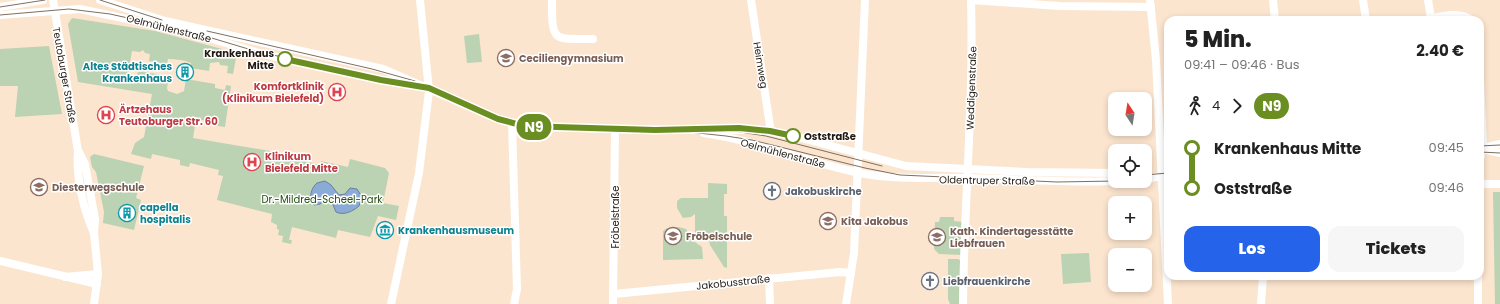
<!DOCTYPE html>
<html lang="de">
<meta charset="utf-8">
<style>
:root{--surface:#fff;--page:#f6f6f6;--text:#222;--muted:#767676;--accent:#2563eb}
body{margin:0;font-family:Poppins,sans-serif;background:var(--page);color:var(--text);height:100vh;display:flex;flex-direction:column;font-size:15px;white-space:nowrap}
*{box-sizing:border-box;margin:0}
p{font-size:13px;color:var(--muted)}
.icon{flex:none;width:22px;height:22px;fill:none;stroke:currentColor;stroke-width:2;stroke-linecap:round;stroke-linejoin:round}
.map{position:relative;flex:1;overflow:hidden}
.drawer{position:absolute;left:1164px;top:16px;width:320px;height:264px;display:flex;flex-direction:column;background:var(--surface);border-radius:12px;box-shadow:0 2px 6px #0003}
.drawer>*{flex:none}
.badge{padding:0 8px;border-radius:13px;font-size:14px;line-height:26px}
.needle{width:26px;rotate:348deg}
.controls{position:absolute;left:1108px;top:92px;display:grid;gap:8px}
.controls a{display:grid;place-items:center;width:44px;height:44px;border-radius:8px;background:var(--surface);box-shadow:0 2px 6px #0003;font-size:20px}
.map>.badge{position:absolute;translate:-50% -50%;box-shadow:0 0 0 2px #fff}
.legs{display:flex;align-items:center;gap:6px;height:44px;padding:0 20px;font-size:13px}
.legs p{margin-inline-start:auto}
.head{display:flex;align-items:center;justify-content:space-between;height:68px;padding:0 20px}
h1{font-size:22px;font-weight:800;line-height:30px}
.button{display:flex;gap:8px;margin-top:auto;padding:8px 20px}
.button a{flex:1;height:46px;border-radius:12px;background:var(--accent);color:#fff;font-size:16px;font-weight:800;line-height:46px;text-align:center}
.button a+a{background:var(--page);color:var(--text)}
ul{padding:0 20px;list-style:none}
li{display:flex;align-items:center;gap:14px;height:40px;font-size:15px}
li i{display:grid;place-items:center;width:6px;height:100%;margin:0 5px;background:currentColor}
li i::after{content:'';width:10px;height:10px;margin:-5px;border:3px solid;border-radius:50%;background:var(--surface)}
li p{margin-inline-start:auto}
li:first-child i{background:linear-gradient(#0000 50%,currentColor 0)}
li:last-child i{background:linear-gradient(currentColor 50%,#0000 0)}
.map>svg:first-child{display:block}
.green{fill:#bbd2b3}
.water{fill:#8babd7;stroke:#6c809c}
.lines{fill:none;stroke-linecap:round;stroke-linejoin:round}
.minor{stroke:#fff;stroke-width:8}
.tram{stroke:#7e6f61;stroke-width:1}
.line-1-casing{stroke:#fff;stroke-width:9}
.line-1{stroke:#6b8e23;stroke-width:6}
.stop-1-dot{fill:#fff;stroke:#6b8e23;stroke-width:2}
.labels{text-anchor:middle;stroke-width:3;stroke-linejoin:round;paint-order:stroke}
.street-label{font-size:10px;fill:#221a12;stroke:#fff}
.stop-label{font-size:10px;font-weight:bold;fill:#221a12;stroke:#fff;text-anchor:end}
.education-label{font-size:10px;font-weight:bold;fill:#785e54;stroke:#fff;text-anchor:start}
.culture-label{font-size:10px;font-weight:bold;fill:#0d838f;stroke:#fff;text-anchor:start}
.health-label{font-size:10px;font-weight:bold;fill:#be3a42;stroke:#fff;text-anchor:start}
.worship-label{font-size:10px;font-weight:bold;fill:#5b616d;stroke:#fff;text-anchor:start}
.park-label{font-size:10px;fill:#254f10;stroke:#fff}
</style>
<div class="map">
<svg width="1500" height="304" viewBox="0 0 1500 304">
<rect width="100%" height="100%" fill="#fce5ce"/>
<g class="green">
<path d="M72,18L155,31L237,53L233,74L227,73L228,66L220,65L219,62L210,63L209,71L190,68L191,63C184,60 176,59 168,59L167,64L149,61L150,54L145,53L143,50L140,52L132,51L128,74L137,76L138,71L169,76L167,88L168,91L177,94L184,91L186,79L215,84V88L225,90L226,85L231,86L225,127L212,125L213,122L196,119L193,138L305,157L304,161L320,165L321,161L348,167L350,159L385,168L389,173L383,203L399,206L396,220L378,216L370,237L338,230L336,238L292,227L289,240H292L291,244L282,242L283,236L278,235L279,230L277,229V225L271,222L272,214L217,200L223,176L218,175L219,170L190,163L189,167L180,165V160L152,154L151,159L131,154L135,143L144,137L152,94L78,82L68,24Z"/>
<path d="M479,34L482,62L467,63L464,36Z"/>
<path d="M49,46L62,114L15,117L18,86H0V49Z"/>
<path d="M94,154L144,166L136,198L141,200L134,230L103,223L104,212L96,172L92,167L90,157Z"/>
<path d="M708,183L727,184V194H724V216H727V268L724,267L710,245L708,233H695V214L691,217L683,218L677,208V201L681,198H708Z"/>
<path d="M1493,192H1500V304H1495Z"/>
<path d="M940,217H954V221L963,222L962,255L939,254L934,249L935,222H939Z"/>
<path d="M679,227L686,229L692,240L702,247L703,259L663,260V231L667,228Z"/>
<path d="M1089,253L1091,282L1063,284L1061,254Z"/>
<path d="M948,259H958L961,261L960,304H950L948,299Z"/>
</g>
<path class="water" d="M325,181L331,185L339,195L345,194L350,188L357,189L362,197L359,206C353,211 344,216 336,212L331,200L328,198L320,204L314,205C308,198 311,188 317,183Z"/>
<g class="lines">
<g class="minor">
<path d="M53,0L78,151C76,177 83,209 94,233"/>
<path d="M100,0L165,21L383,69L498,119L525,126L647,130H761L794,136L906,166L1027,172L1115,173"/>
<path d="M552,0C552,42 552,39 593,39"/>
<path d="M751,0L770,126V131"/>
<path d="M1150,0L1156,60L1168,304"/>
<path d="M1273,0L1275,20"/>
<path d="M1363,0L1366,20"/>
<path d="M1428,0L1431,18"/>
<path d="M0,7L43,0"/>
<path d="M0,15L80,9L174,29"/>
<path d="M1425,20C1437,16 1462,11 1471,20"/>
<path d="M193,33L259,53L381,80L413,85"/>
<path d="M1480,80L1483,146L1480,160"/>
<path d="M512,123L517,289L514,304"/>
<path d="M704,133C759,141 811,164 865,174C900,180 934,177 968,178C1018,179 1067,183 1117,181"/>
<path d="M1480,149L1500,144"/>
<path d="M1483,149L1500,153"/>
<path d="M79,152L85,164L95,219L94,233L98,274L94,304"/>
<path d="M1145,179L1168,175"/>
<path d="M1480,184H1500"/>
<path d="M0,261L97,284"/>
<path d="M1478,276V304"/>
<path d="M65,277L98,274"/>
<path d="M769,278L770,304"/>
<path d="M614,294L840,272L851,273"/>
<path d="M391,304L419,173L429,91L420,0"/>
<path d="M613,304L615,129"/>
<path d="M846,304L854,253L865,0"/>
<path d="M963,304C964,203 974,101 971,0L1060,6L1151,7"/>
<path d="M1261,304L1263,276"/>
</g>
<g class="tram">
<path d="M100,0L162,20"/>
<path d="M0,7L45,0"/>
<path d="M0,15L69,9L110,14L195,33L255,51L421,88L498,120L523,128L679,131L726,136L752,140L865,168L900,175L1057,182L1117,181"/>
<path d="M207,31L372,69L415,81"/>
<path d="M720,129L766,136L882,166"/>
<path d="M1480,146L1500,145"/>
<path d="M1480,152L1500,153"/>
<path d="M1145,175L1168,173"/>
</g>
</g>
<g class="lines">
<g class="line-1-casing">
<path id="line-1" d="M285,59L381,80L429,88L498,119L524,126L655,130L739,128L770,131L793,136"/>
</g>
<use href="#line-1" class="line-1"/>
</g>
<defs>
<g id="school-ring" transform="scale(0.9)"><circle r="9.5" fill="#fff" stroke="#8d6e63" stroke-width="1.5"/><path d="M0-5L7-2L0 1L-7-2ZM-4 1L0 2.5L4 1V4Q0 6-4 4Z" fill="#8d6e63"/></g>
<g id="building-ring" transform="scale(0.9)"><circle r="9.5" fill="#fff" stroke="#0f9aa8" stroke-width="1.5"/><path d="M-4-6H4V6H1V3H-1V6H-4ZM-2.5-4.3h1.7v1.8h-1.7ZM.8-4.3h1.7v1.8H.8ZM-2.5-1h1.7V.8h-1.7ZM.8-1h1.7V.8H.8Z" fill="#0f9aa8"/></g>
<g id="hospital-ring" transform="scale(0.9)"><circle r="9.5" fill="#fff" stroke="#e0444e" stroke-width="1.5"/><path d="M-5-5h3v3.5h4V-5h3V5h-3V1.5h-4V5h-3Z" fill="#e0444e"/></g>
<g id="church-ring" transform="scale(0.9)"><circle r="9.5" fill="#fff" stroke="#6b7280" stroke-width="1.5"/><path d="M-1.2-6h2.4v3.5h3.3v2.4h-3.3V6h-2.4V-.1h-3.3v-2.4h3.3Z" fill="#6b7280"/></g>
<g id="museum-ring" transform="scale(0.9)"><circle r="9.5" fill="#fff" stroke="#0f9aa8" stroke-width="1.5"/><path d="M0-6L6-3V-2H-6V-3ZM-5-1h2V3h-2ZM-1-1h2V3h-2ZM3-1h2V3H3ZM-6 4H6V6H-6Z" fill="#0f9aa8"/></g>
</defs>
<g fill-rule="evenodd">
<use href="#school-ring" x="506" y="58"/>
<use href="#building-ring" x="185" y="72"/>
<use href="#hospital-ring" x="337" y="92"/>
<use href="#hospital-ring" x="106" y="115"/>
<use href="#hospital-ring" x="252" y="162"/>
<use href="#school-ring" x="39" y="187"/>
<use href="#church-ring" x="772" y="191"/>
<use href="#building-ring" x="127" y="213"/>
<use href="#school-ring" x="828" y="221"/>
<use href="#museum-ring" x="385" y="230"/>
<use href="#school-ring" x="673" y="236"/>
<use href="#school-ring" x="937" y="237"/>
<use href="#church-ring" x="930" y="281"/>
</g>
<g class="stop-1-dot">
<circle cx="285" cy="59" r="7"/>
<circle cx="793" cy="136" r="7"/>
</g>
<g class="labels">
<g class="street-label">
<text transform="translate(169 28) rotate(14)" y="4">Oelmühlenstraße</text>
<text transform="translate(761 65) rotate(81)" y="4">Heimweg</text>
<text transform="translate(65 75) rotate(80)" y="4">Teutoburger Straße</text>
<text transform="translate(971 88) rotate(-88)" y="4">Weddigenstraße</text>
<text transform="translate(783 153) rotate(15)" y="4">Oelmühlenstraße</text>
<text transform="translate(987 180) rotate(1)" y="4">Oldentruper Straße</text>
<text transform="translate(615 217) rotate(-90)" y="4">Fröbelstraße</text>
<text transform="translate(733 282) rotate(-6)" y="4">Jakobusstraße</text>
</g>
<g class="stop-label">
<text x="274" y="57">Krankenhaus<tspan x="274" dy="12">Mitte</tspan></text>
<text x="804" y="140" text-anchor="start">Oststraße</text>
</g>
<g class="education-label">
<text x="519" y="62">Ceciliengymnasium</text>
<text x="52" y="191">Diesterwegschule</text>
<text x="841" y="225">Kita Jakobus</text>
<text x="950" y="235">Kath. Kindertagesstätte<tspan x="950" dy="12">Liebfrauen</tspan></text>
<text x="686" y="240">Fröbelschule</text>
</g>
<g class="culture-label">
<text x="172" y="70" text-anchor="end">Altes Städtisches<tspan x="172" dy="12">Krankenhaus</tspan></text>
<text x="140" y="211">capella<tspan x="140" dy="12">hospitalis</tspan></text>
<text x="398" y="234">Krankenhausmuseum</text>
</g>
<g class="health-label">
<text x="324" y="90" text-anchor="end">Komfortklinik<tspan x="324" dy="12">(Klinikum Bielefeld)</tspan></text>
<text x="119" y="113">Ärtzehaus<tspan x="119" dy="12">Teutoburger Str. 60</tspan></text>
<text x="265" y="160">Klinikum<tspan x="265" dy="12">Bielefeld Mitte</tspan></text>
</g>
<g class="worship-label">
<text x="785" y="195">Jakobuskirche</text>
<text x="943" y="285">Liebfrauenkirche</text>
</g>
<g class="park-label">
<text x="322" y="203">Dr.-Mildred-Scheel-Park</text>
</g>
</g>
</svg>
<div class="controls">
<a><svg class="needle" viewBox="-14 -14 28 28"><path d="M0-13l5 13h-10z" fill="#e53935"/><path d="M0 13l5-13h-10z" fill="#767676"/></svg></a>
<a><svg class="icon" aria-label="locate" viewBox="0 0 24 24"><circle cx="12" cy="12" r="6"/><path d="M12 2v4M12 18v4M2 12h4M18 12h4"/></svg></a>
<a>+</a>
<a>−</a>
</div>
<b class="badge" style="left:534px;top:127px;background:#6b8e23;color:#fff">N9</b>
<section class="drawer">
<div class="head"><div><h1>5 Min.</h1><p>09:41 – 09:46 · Bus</p></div><b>2.40 €</b></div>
<div class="legs"><svg class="icon" aria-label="walk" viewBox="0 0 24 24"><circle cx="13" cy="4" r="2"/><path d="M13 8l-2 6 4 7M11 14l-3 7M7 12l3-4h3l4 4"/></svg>4<svg class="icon" aria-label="forward" viewBox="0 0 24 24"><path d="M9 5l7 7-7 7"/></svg><b class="badge" style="background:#6b8e23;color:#fff">N9</b></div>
<ul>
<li><i style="color:#6b8e23"></i><b>Krankenhaus Mitte</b><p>09:45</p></li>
<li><i style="color:#6b8e23"></i><b>Oststraße</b><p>09:46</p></li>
</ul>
<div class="button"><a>Los</a><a>Tickets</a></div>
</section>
</div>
